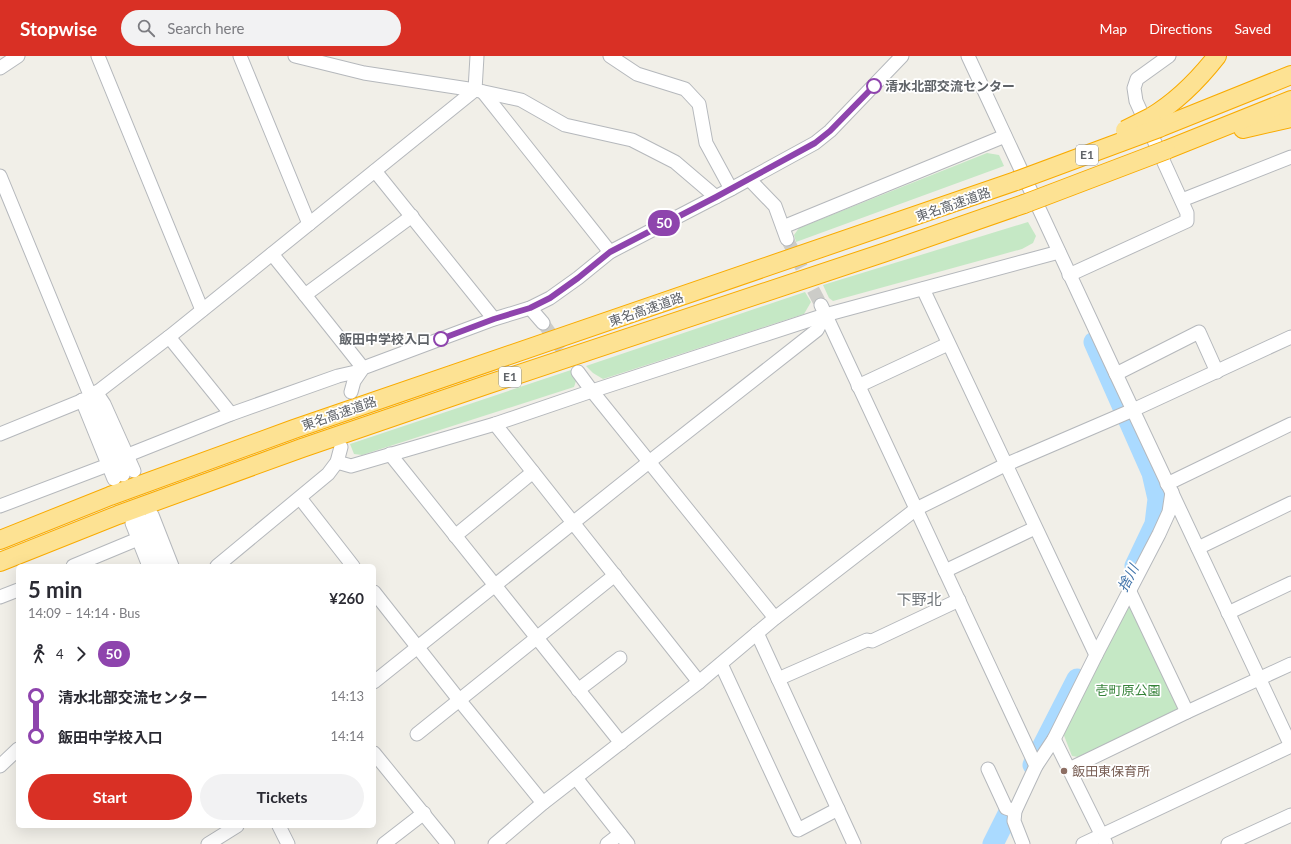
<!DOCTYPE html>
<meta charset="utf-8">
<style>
:root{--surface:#fff;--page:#f2f2f3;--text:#2b2b33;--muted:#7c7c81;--accent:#d93025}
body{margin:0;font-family:Lato,"Noto Sans JP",sans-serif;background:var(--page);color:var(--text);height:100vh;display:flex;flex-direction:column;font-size:15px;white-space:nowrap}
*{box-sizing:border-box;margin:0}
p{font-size:13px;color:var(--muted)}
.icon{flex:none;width:22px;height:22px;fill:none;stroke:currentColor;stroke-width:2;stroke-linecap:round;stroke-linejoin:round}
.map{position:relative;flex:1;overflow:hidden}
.side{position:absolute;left:16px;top:508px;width:360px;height:264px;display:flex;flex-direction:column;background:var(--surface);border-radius:6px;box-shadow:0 4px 16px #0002}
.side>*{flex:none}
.badge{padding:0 8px;border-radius:13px;font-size:14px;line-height:26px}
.map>.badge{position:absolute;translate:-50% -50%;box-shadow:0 0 0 2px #fff}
.legs{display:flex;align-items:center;gap:6px;height:44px;padding:0 12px;font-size:13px}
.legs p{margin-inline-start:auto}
.head{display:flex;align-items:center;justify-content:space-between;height:68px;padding:0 12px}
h1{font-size:22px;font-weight:700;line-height:30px}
.button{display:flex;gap:8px;margin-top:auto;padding:8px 12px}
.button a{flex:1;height:46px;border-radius:24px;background:var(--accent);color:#fff;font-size:16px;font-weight:700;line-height:46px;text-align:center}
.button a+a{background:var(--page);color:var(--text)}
ul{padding:0 12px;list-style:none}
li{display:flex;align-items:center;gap:14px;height:40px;font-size:15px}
li i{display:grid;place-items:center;width:6px;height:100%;margin:0 5px;background:currentColor}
li i::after{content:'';width:10px;height:10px;margin:-5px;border:3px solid;border-radius:50%;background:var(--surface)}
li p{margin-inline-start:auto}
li:first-child i{background:linear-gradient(#0000 50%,currentColor 0)}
li:last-child i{background:linear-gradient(currentColor 50%,#0000 0)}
header{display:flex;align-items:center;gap:24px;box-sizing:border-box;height:56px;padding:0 20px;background:var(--accent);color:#fff}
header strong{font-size:19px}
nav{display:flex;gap:22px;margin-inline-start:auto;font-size:14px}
.search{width:280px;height:36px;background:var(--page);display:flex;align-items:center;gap:10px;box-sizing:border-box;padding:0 14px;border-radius:22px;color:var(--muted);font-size:15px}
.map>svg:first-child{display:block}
.green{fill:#c5e8c5}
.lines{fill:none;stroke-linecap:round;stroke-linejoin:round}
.stream{stroke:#aadaff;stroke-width:3.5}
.river{stroke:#aadaff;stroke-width:21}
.minor-tunnel{stroke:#ccccc8;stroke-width:13;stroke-dasharray:13 6;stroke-linecap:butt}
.minor-casing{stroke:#b5b8bc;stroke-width:15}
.highway-casing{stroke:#f9ab00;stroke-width:20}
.minor{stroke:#fff;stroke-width:13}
.highway{stroke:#fde293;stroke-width:18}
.highway-bridge-casing{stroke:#f9ab00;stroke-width:20;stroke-linecap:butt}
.highway-bridge{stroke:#fde293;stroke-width:18}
.line-1-casing{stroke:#fff;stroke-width:9}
.line-1{stroke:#8e44ad;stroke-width:6}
.stop-1-dot{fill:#fff;stroke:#8e44ad;stroke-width:2}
.education-dot{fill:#8d6e63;stroke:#fff;stroke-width:1.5}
.labels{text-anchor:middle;stroke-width:3.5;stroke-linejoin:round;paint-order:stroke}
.shield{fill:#fff;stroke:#8f9295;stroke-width:1}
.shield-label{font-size:12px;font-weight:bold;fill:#5f6368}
.stop-label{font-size:13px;font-weight:bold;fill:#5f6368;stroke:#fff;text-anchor:start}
.street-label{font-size:13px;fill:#5f6368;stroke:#fff}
.park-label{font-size:13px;fill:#348238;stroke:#fff}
.education-label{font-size:13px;fill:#785e54;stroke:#fff;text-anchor:start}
.water-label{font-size:14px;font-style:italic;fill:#4174aa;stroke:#fff}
.quarter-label{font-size:15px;fill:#70757a;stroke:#fff}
</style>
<header>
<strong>Stopwise</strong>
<div class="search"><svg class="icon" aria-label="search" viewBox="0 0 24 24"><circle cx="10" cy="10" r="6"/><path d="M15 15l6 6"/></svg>Search here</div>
<nav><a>Map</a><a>Directions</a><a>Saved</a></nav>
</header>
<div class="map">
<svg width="1291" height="788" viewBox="0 0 1291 788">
<rect width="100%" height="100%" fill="#f1efe8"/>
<g class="green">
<path d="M987,97L999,99L1004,110L796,186L794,179L799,172Z"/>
<path d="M1028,166L1036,180L1033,187L1022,193L833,245L829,242L823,229Z"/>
<path d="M805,236L811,246L804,258L603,323L593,317L586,310Z"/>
<path d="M571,314L577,322L574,331L362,399L354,398L350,388Z"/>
<path d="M1125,550L1130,551L1181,652L1078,701L1072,700L1063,677Z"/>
</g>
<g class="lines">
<path class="stream" d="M1006,762L1014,781"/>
<g class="river">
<path d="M1094,286L1152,417L1158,443L1155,468L1135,510"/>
<path d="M1033,709L1077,623"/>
<path d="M993,788L1008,758"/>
</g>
<g class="minor-tunnel">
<path d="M787,183L821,249"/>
<path d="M543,267L578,316"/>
</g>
<g class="minor-casing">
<g id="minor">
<path d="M98,0L202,254"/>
<path d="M240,0L309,168"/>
<path d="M295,0L364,17L475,34L521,44L565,69L632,84L675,106L716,141"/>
<path d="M610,0L637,18L685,33L699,48L706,87L731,133"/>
<path d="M968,0L1116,318L1291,690"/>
<path d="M0,12L18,0"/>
<path d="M483,36L610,196"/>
<path d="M375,115L494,263"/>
<path d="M0,120L123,419"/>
<path d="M749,123L775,150L787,183"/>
<path d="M1182,144L1291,101"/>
<path d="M783,171L1005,80"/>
<path d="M272,198L305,239L363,312"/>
<path d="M1069,219L1187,165V157L1136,45L1134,32L1137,23L1169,0"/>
<path d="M923,233L1096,599"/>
<path d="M305,239L412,160"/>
<path d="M821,249L1036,710"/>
<path d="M530,252L543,267"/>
<path d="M169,281L231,358"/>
<path d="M578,316L592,335L775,562"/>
<path d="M1116,318L1199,276L1217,316"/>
<path d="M858,330L948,288"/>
<path d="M96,336L104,348L134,415"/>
<path d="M351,336L354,325L363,312L494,263L530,252L550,242L578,222L610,196L731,133L815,87L830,75L902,0"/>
<path d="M82,344L114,423"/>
<path d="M495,368L699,626"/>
<path d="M0,378L91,341L169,281L475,34L477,0"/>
<path d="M390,398L621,687"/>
<path d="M128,399L231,358L338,320L360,315"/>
<path d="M337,406L351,410L495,368L592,335L825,259L1059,196"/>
<path d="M1167,428L1291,368"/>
<path d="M300,442L353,510"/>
<path d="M0,450L108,409"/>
<path d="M152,459L172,510"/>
<path d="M141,463L161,510"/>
<path d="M132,467L149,510"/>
<path d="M455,480L533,416"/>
<path d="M1198,492L1291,447"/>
<path d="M73,510L138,483"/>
<path d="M217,510L328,418L337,406L341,391"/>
<path d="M945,515L1035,472"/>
<path d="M374,536L460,645L543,747"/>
<path d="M1130,536L1187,656"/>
<path d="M0,541L18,534"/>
<path d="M1228,557L1291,527"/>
<path d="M757,577L854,788"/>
<path d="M721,608L798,774L838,753"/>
<path d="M778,623L867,584L872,585L959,544"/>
<path d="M374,626L649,406L817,274L825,259"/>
<path d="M578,634L620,602"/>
<path d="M417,678L615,519"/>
<path d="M1054,683L1106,788"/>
<path d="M374,697L448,788"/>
<path d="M0,710L18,693"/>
<path d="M988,713L1006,752L1015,755"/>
<path d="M1069,713L1187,656L1291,608"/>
<path d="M576,722L628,788"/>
<path d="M279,770L288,788"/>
<path d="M208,788L237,770"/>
<path d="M384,788L424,757"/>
<path d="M495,788L543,747L699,626L775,562L916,453L1005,409L1133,354L1291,281"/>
<path d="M607,788L620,778"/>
<path d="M1023,788L1014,765L1015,755L1036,710L1054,683L1096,599L1159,478L1169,456L1172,436"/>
<path d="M1083,788L1291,690"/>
<path d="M1228,788L1291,759"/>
</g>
</g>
<g class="highway-casing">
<g id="highway">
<path d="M1151,61C1176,46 1199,23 1217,0"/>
<path d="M1159,72L1291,19"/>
<path d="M1243,73L1291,62"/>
<path d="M1166,94L1291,44"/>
<path d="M0,484L110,440L294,373L1016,125"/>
<path d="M0,506L118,459L302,392L486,329L883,197L1024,148"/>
</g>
</g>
<use href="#minor" class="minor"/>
<use href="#highway" class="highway"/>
<g class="highway-bridge-casing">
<g id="highway-bridge">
<path d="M1125,74L1151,61"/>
<path d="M1016,125L1159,72"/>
<path d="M1024,148L1166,94"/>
</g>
</g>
<use href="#highway-bridge" class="highway-bridge"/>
</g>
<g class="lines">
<g class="line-1-casing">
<path id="line-1" d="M441,283L494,263L530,252L550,242L578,222L610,196L716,141L815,87L830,75L874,30"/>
</g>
<use href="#line-1" class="line-1"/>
</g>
<g class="stop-1-dot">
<circle cx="874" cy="30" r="7"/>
<circle cx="441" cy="283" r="7"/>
</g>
<circle class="education-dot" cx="1064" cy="715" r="4"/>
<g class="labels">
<g class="shield">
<rect x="1076" y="89" width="22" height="20" rx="3"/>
<rect x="499" y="311" width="22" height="20" rx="3"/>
</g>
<g class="shield-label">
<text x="1087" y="103">E1</text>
<text x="510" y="325">E1</text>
</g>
<g class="stop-label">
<text x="885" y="35">清水北部交流センター</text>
<text x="430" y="288" text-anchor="end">飯田中学校入口</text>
</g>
<g class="street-label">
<text transform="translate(953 148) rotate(-19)" y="5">東名高速道路</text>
<text transform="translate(646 253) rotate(-19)" y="5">東名高速道路</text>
<text transform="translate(339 357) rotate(-19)" y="5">東名高速道路</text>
</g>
<g class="park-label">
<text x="1128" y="639">壱町原公園</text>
</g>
<g class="education-label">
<text x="1072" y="720">飯田東保育所</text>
</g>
<g class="water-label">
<text transform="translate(1128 522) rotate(-63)" y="5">捨川</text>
</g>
<g class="quarter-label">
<text x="919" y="549">下野北</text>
</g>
</g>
</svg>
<b class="badge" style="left:664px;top:167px;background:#8e44ad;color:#fff">50</b>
<section class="side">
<div class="head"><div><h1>5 min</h1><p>14:09 – 14:14 · Bus</p></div><b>¥260</b></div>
<div class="legs"><svg class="icon" aria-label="walk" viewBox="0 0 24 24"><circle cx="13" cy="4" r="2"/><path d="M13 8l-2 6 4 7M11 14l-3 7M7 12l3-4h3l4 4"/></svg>4<svg class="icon" aria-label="forward" viewBox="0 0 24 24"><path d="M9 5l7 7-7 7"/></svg><b class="badge" style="background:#8e44ad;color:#fff">50</b></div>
<ul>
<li><i style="color:#8e44ad"></i><b>清水北部交流センター</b><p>14:13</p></li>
<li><i style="color:#8e44ad"></i><b>飯田中学校入口</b><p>14:14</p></li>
</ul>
<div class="button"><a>Start</a><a>Tickets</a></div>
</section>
</div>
